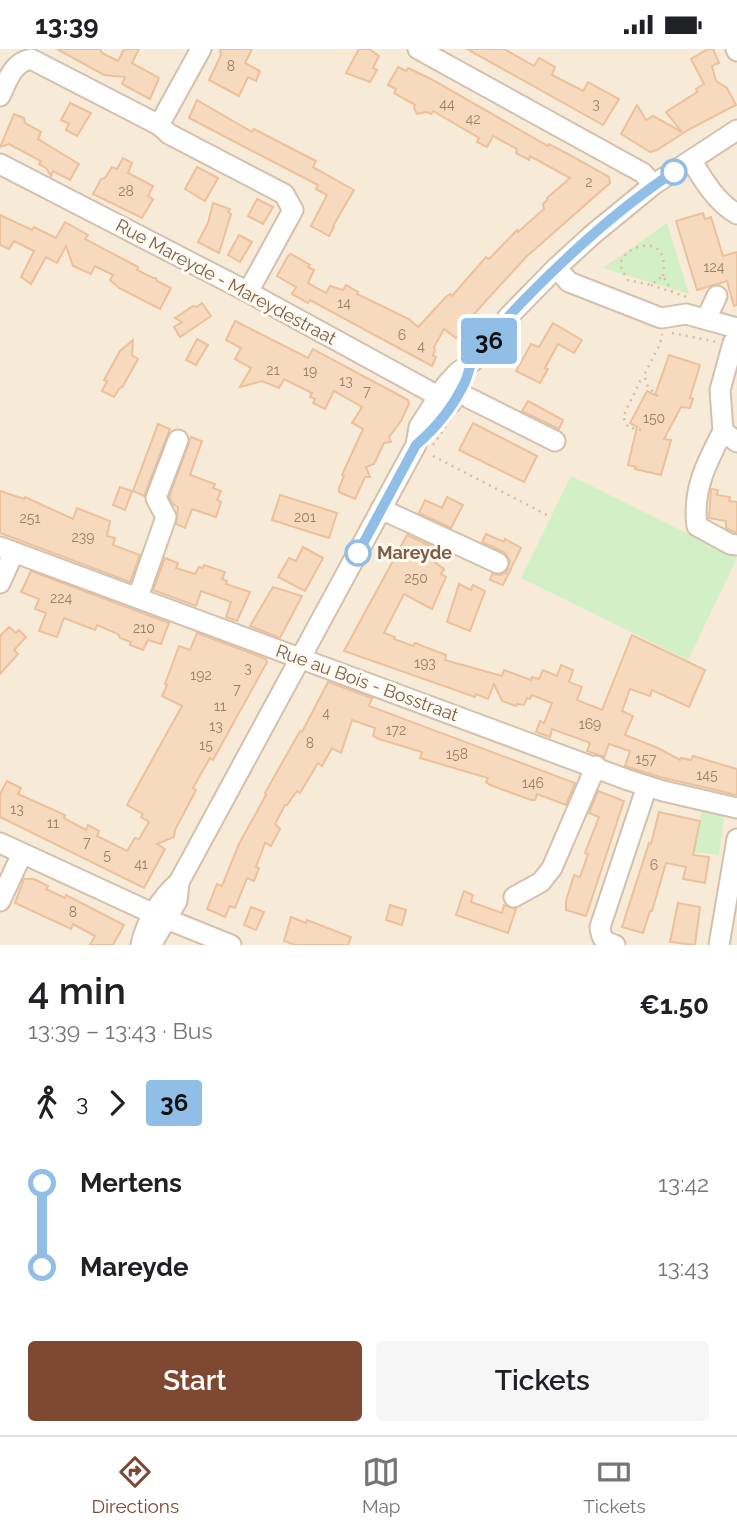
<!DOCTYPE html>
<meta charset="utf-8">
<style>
:root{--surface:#fff;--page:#f6f6f6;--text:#202124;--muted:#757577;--line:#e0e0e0;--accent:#7f4832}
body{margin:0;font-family:Raleway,sans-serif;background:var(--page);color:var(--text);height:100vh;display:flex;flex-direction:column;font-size:26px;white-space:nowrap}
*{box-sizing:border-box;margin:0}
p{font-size:23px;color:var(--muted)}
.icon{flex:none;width:38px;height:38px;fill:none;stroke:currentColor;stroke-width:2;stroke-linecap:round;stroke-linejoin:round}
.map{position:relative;height:896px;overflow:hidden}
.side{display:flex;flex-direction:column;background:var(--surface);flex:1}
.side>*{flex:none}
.badge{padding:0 14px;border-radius:5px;font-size:24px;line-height:46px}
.map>.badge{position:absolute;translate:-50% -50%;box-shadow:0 0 0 4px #fff}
.legs{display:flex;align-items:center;gap:10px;height:77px;padding:0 28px;font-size:23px}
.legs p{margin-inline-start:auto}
.summary{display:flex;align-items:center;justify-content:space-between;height:119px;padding:0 28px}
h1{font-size:38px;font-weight:600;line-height:52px}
.action{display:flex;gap:14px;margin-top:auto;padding:14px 28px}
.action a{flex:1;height:80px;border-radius:7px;background:var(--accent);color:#fff;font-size:28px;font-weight:600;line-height:80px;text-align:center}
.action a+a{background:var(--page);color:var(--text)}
ul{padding:0 28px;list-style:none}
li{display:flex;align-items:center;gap:24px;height:84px;font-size:26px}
li i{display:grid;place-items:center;width:10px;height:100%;margin:0 9px;background:currentColor}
li i::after{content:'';width:18px;height:18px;margin:-9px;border:5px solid;border-radius:50%;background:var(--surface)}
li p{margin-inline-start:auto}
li:first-child i{background:linear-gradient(#0000 50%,currentColor 0)}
li:last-child i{background:linear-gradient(currentColor 50%,#0000 0)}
.status{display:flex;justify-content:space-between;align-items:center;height:49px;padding:0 35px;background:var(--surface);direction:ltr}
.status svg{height:19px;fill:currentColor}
.tabs{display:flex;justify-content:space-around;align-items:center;height:98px;border-top:2px solid var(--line);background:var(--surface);font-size:19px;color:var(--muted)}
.tabs a{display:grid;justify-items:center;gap:4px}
.tabs .active{color:var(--accent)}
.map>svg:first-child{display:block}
.residential{fill:#f7ebd7}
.green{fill:#d3efc5}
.building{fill:#f7d9be;stroke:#ebc09d;stroke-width:2}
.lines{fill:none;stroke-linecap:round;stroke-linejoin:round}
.minor-casing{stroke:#d3c0ad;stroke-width:23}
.path{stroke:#ddbca0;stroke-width:2.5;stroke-dasharray:2 5;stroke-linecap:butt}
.minor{stroke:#fff;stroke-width:19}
.line-1-casing{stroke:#fff;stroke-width:16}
.line-1{stroke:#91bee7;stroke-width:10}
.stop-1-dot{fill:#fff;stroke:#91bee7;stroke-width:3.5}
.labels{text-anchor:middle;stroke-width:6;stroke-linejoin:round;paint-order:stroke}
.number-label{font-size:14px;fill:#9c7e66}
.street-label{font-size:18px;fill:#7d5f49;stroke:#fffbf2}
.stop-label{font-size:18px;font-weight:bold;fill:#7d5f49;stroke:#fffbf2;text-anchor:start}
</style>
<div class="status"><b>13:39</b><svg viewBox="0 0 49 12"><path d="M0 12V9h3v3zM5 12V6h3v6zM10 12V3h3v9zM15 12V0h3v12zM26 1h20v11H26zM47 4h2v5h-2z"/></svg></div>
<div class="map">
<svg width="737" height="896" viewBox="0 0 737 896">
<rect width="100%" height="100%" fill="#fef8ea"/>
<rect class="residential" x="0" y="0" width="737" height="896"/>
<g class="green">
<path d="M667,174L689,245L603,219Z"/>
<path d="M571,427L737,509L688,611L521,529Z"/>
<path d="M702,763L722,767L724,771L719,806L693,803Z"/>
</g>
<g class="building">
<path d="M57,0H100L102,4L118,12L124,0H139L132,14L159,29L150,50L122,35L125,28L104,26Z"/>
<path d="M220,0H252L245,14L260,22L256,32L248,28L239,47L209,31L221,6Z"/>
<path d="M359,0H369L379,7L373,19L377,21L370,33L346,24Z"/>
<path d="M467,0H504L534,17L539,9L555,18L552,26L583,42L588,33L619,50L603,76Z"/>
<path d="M708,0H713L719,14L712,17L716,32L727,39L736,56L688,81L657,101L650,103L621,85L637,56L646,71L653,67L682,83L666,63L697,43L696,40L704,35L691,10Z"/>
<path d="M398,18L406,22L408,19L431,30L548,97L549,95L566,104L609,128L610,134L526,208L474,265L456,289L444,280L434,298L435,301L433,306L436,308L432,317L310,251L308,254L292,245L296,238L277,227L288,207L291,205L310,216L308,218L314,221L308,234L326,244L330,237L343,241L346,236L358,243L357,245L409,270L418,278L446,248L450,245L452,247L486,208L489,210L517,181L518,183L544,160L543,155L548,150L547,149L570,129L530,107L529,111L516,104L517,100L493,87L487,98L477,93L479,89L433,62L431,65L426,63L417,65L414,59L415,56L394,44L396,40L388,36Z"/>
<path d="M197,51L252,83L254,80L316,112L313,118L354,141L333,177L334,178L329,187L311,177L327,146L316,140L318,136L189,69Z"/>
<path d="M70,54L91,64L77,87L66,81L69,75L61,71Z"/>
<path d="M14,65L24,69L25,74L41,83L38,90L79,115L70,131L53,122L51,127L46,119L39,115L41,112L9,95L0,98Z"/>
<path d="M123,109L132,114L128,124L153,137L148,147L153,150L142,169L93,145L101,130L105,129L112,118L117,120Z"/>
<path d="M197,118L218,129L205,152L185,140Z"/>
<path d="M257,150L273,158L263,175L248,167Z"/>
<path d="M213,154L230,160L228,163L231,165L219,204L198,193L208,174Z"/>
<path d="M703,164L705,170L711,168L723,207L737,203V256L734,257L727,232L697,241L676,172Z"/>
<path d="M0,166L32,181L34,178L56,189L65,173L88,186L85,190L138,218L137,221L153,229H156L157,232L171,239L160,260L119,239L110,231L113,226L95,217L91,225L73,217L66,197L57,214L46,208L31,235L21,228L34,202L14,192L9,200L0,196Z"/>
<path d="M239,186L252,193L240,213L228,206Z"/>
<path d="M202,254L211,267L180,288L174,278L182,273L175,269L193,257L197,258Z"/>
<path d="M235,272L308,309L313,300L408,351L409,355L401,372L389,388L391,393L384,394L374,415L366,418L370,428H365L355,450L339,443V439L344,427L342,426L363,380L352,374L362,358L334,342L325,360L313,354L315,350L310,348L312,344L284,330L279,339L262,332L240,338L251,319L235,310L241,299L226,291Z"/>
<path d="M553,274L582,291L574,304L558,295L545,319L548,320L540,334L516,322L531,295L539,298Z"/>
<path d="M197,290L208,296L196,316L186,311Z"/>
<path d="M133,291L132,306L138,310L123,337L119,340L114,348L102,342L107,332L104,331L120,302Z"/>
<path d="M669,306L700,316L690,349L693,350L690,359L681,358L664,390L671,391L661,426L635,420L636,418L628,416L637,378L630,374L647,342L655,346Z"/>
<path d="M528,352L563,371L559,380L522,362Z"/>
<path d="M473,374L537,407L524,433L459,401Z"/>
<path d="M158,375L170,380L144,447L133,442Z"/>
<path d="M191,388L202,392L190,426L215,435L213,439L221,442L217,451L221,453L216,468L192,460L185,479L176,475L178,458L174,456L169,448Z"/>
<path d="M120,438L132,442L125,461L113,456Z"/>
<path d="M711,440L718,441L717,446L730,448L729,452L737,453V484L726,479V472L709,469Z"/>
<path d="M0,442L24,450L25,448L73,470L77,459L110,472L107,487L115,489L113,496L140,506L130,533L0,484Z"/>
<path d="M280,446L337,464L329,489L272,471Z"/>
<path d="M447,448L463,456L451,479L419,464L425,451L442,459Z"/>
<path d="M486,485L504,493L505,490L521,499L503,536L490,531L492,525L500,526L506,524L510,512L504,503L482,493Z"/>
<path d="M407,486L435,499L429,509L444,520L441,525L446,528L432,560L404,545L384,584L395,588L394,590L413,597L415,594L446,606L445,611L502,627L504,621L531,631L532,628L539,630L543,621L557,627L561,616L573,621L569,633L582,638L577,651L602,661L632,586L705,621L689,658L652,641L650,647L630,640L622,662L633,667L625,686L658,699L680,711L681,709L691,711L693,707L737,720V746L660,728L625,717L630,702L609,695L604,708L587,702L590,694L577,689L552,680L550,688L536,683L540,672L544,674L552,654L532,646L530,650L527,649L524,656L517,655L516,657L502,652L494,635L488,650L476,645L475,648L344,602Z"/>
<path d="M303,498L323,509L305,542L278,528L289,509L296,512Z"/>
<path d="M165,509L178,514L176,519L195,525L199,518L203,519L204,516L225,523L222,530L227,532L226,535L250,543L237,572L226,568L231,553L215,547L201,542L196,557L153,541Z"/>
<path d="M31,522L169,574L161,595L148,591L143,601L130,596L131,593L120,589L118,585L97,576L95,581L64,569L57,588L39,582L46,564L35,560L39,550L21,543Z"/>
<path d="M459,535L471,541L473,536L485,542L470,582L447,573Z"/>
<path d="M273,538L302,547L280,589L250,577Z"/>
<path d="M9,578L16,584L19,581L26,588L14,601L18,605L0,625V587Z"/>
<path d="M197,584L266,610L267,613L213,711L210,709L193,739L196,741L175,781L174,788L157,795L165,800L144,839L0,768V745L7,732L21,739L18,745L65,766L64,769L86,781L88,776L99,782L97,787L127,802L135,789L139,790L149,773L141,768L143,765L127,756L182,657L162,647L167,636L165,635L179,597L190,601Z"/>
<path d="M328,633L372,649L369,657L575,734L566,756L537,745L535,751H531L490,736L486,733L488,729L420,709L422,703L379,690L373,687L375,679L352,671L341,704L332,699L322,717L318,714L300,744L297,742L287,756H285L275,775L280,780L271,797L265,794L256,818L259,819L254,832L247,829L235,859L230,857L225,868L207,860L217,835L222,837L239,795L266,746L265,744L300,682L302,683Z"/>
<path d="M598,742L624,752L586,867L566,861V852L574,826L580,828L588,805L585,804L599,768L589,764Z"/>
<path d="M659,763L700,772L693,806L709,808L705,834L683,830L686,818L666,814L652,862H650L643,884L622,878L649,794L651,795Z"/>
<path d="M24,830H34L48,837L46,840L65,849L66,846L124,876L113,896H90L95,887L73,875L71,880L15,854Z"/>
<path d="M464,842L473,846L471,853L502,864L504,856L516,860L508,884L456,866Z"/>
<path d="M678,854L700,858L695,896L670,893Z"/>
<path d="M390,856L406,861L402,876L386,871Z"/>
<path d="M251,858L264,863L256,881L244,876Z"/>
<path d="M291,868L306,874L307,871L351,888L348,896H295L284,892Z"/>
</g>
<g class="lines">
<g class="minor-casing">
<g id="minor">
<path d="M418,0L643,124L653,136"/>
<path d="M736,0L737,2"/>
<path d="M0,47C8,31 12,14 31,10L159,76L169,85L284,145L293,161L248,243"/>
<path d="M159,76L201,0"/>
<path d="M692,112C703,131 717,154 737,165"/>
<path d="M0,115L248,243L451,354"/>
<path d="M556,219L569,233L661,269L686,265L737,279"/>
<path d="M706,270L717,247"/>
<path d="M737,295L733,294L720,341L723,382L737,393"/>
<path d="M469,349L555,392"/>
<path d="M723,382C707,413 692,441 697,477L730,495L737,496"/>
<path d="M381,460L498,514"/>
<path d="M0,498L628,731L663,742L737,759"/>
<path d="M0,534L14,503"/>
<path d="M138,548L166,468L156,449L178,391"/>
<path d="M0,794L154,865L231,896"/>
<path d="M514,848L541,833L552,819L596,717"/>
<path d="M0,852L22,805"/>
<path d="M141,896C146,872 161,849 179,833L416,396L419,378L446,336L458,323L472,313L509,267L556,219L592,186L653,136L737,81"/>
<path d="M151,896L177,852L179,833"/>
<path d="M615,896C605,893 601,890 600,878L647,737"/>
<path d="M719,896L737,790"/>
</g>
</g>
<g class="path">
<path d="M663,227C671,179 621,198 621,215C621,221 625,226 628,231L651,236L663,227L673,244"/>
<path d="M651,236L687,248"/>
<path d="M672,284L717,293"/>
<path d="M658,347L648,338L644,326L660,295L662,285"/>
<path d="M641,381L628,378L623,368L642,328"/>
<path d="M433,396L451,370"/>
<path d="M433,407L551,468"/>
</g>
<use href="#minor" class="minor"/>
</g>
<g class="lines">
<g class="line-1-casing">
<path id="line-1" d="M358,504L416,396C436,379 454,356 465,333C468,326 469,319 472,313C485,291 506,270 524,251C570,204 619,159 674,123"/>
</g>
<use href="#line-1" class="line-1"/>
</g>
<g class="stop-1-dot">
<circle cx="674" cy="123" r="12"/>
<circle cx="358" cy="504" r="12"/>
</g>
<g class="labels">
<g class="number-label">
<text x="231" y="22">8</text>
<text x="447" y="60">44</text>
<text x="596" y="60">3</text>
<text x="473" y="75">42</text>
<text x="589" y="138">2</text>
<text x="126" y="147">28</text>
<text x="714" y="223">124</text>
<text x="344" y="259">14</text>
<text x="402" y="291">6</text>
<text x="421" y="302">4</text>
<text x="273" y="326">21</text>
<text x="310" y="327">19</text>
<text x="346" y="337">13</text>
<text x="367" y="347">7</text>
<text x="654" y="374">150</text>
<text x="305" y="473">201</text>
<text x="30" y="474">251</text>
<text x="83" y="493">239</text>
<text x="416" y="534">250</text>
<text x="61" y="554">224</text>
<text x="144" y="584">210</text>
<text x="425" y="619">193</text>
<text x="248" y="624">3</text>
<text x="201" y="631">192</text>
<text x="237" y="645">7</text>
<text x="220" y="662">11</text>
<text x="326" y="669">4</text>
<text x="590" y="680">169</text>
<text x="216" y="682">13</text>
<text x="396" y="686">172</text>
<text x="310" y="699">8</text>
<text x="206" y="701">15</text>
<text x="457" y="710">158</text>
<text x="646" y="715">157</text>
<text x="707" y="731">145</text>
<text x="533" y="739">146</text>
<text x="17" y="765">13</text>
<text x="53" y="779">11</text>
<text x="87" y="798">7</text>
<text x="107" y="811">5</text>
<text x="141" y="820">41</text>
<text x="654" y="821">6</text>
<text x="73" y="868">8</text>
</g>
<g class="street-label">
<text transform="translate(226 233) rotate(28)" y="6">Rue Mareyde - Mareydestraat</text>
<text transform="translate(367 634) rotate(20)" y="6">Rue au Bois - Bosstraat</text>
</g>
<g class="stop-label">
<text x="377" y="510">Mareyde</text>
</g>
</g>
</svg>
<b class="badge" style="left:489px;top:292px;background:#91bee7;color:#111">36</b>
</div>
<section class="side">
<div class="summary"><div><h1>4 min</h1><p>13:39 – 13:43 · Bus</p></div><b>€1.50</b></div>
<div class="legs"><svg class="icon" aria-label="walk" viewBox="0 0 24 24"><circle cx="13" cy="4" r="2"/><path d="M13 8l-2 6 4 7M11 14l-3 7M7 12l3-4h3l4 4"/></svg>3<svg class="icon" aria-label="forward" viewBox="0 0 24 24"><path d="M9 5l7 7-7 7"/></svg><b class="badge" style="background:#91bee7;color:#111">36</b></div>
<ul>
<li><i style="color:#91bee7"></i><b>Mertens</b><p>13:42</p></li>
<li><i style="color:#91bee7"></i><b>Mareyde</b><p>13:43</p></li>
</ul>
<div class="action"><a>Start</a><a>Tickets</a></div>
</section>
<nav class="tabs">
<a class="active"><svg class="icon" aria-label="directions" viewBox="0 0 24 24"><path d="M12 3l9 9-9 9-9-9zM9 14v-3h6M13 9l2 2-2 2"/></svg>Directions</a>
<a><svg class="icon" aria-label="map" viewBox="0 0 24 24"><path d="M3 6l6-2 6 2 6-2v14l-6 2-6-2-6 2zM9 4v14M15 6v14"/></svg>Map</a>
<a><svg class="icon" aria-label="tickets" viewBox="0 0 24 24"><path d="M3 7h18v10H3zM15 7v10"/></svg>Tickets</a>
</nav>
